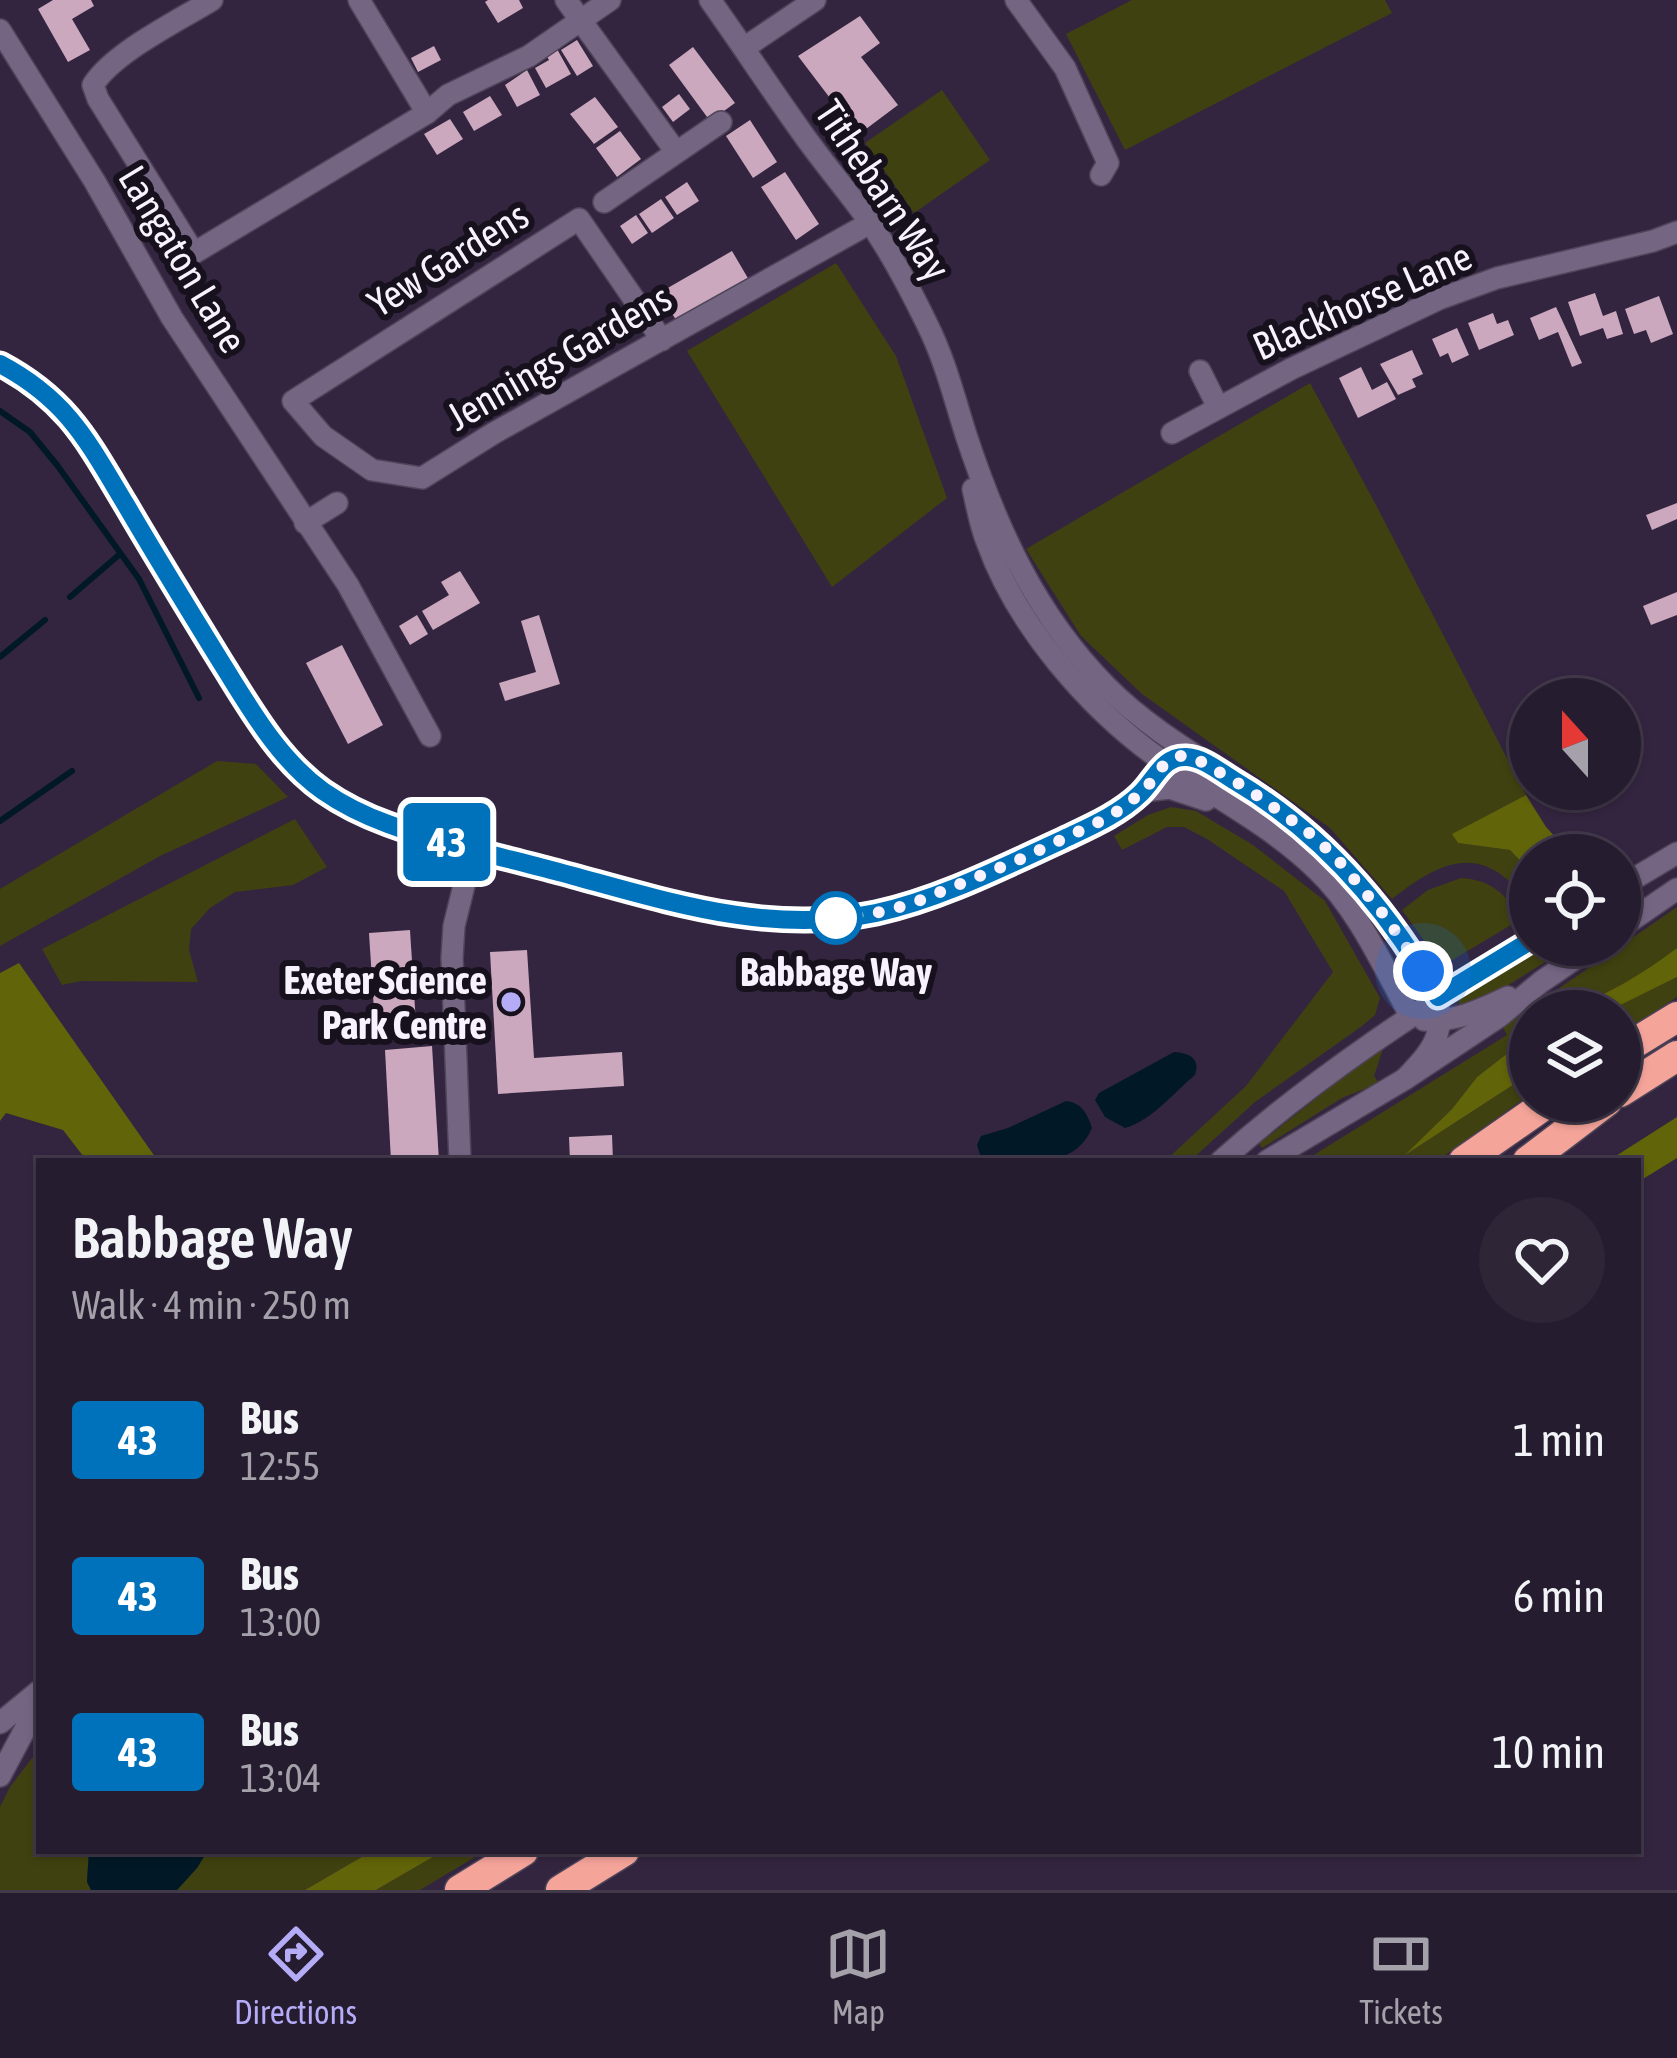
<!DOCTYPE html>
<meta charset="utf-8">
<style>
:root{--surface:#261c2f;--page:#2e2537;--text:#f1f3f6;--muted:#a4a1aa;--line:#423a4b;--accent:#b5acf8}
body{margin:0;font-family:"Asap Condensed",sans-serif;background:var(--page);color:var(--text);height:100vh;display:flex;flex-direction:column;font-size:45px;white-space:nowrap}
*{box-sizing:border-box;margin:0}
p{font-size:39px;color:var(--muted)}
.icon{flex:none;width:66px;height:66px;fill:none;stroke:currentColor;stroke-width:2;stroke-linecap:round;stroke-linejoin:round}
.map{position:relative;flex:1;overflow:hidden}
.details{position:absolute;left:36px;top:1158px;width:1605px;height:696px;display:flex;flex-direction:column;background:var(--surface);border-radius:0px;box-shadow:0 3px 9px #0004,0 0 0 3px var(--line)}
.details>*{flex:none}
.badge{padding:0 24px;border-radius:9px;font-size:42px;line-height:78px}
.needle{width:78px;rotate:339deg}
.fabs{position:absolute;left:1509px;top:678px;display:grid;gap:24px}
.fabs a{display:grid;place-items:center;width:132px;height:132px;border-radius:50%;background:var(--surface);box-shadow:0 3px 9px #0004,0 0 0 3px var(--line);font-size:60px}
.you{position:absolute;width:60px;height:60px;margin:-30px;border:9px solid #fff;border-radius:50%;background:#1a73e8;box-shadow:0 0 0 18px #1a73e833}
.map>.badge{position:absolute;translate:-50% -50%;box-shadow:0 0 0 6px #fff}
.round{display:grid;place-items:center;flex:none;width:126px;height:126px;border-radius:63px;background:var(--page)}
.headline{display:flex;align-items:center;justify-content:space-between;height:204px;padding:0 36px}
h1{font-size:57px;font-weight:600;line-height:90px}
ul{padding:0;list-style:none}
li{display:flex;align-items:center;gap:36px;height:156px;padding:0 36px}
li div{flex:1}
li b{display:block;font-size:45px}
li em{font-style:normal}
li .badge{min-width:132px;font-weight:700;text-align:center}
.tabs{display:flex;justify-content:space-around;align-items:center;height:168px;border-top:3px solid var(--line);background:var(--surface);font-size:33px;color:var(--muted)}
.tabs a{display:grid;justify-items:center;gap:6px}
.tabs .active{color:var(--accent)}
.map>svg:first-child{display:block}
.green{fill:#404110}
.forest{fill:#626409}
.water{fill:#011927}
.lines{fill:none;stroke-linecap:round;stroke-linejoin:round}
.stream{stroke:#011927;stroke-width:6}
.building{fill:#cba8be}
.minor-casing{stroke:#4f4459;stroke-width:24}
.highway-casing{stroke:#4f4459;stroke-width:33}
.minor{stroke:#746583;stroke-width:21}
.highway{stroke:#f5a49a;stroke-width:30}
.line-casing{stroke:#fff;stroke-width:27}
.line{stroke:#0072bc;stroke-width:18}
.walk{stroke:#f7f2fd;stroke-width:12;stroke-dasharray:0 21.6}
.stop-dot{fill:#fff;stroke:#0072bc;stroke-width:6}
.poi-dot{fill:#b5acf8;stroke:#17111d;stroke-width:4.5}
.labels{text-anchor:middle;stroke-width:12;stroke-linejoin:round;paint-order:stroke}
.street-label{font-size:39px;fill:#f7f2fd;stroke:#17111d}
.stop-label{font-size:39px;font-weight:bold;fill:#f7f2fd;stroke:#17111d}
.poi-label{font-size:39px;font-weight:bold;fill:#f7f2fd;stroke:#17111d;text-anchor:end}
</style>
<div class="map">
<svg width="1677" height="1890" viewBox="0 0 1677 1890">
<rect width="100%" height="100%" fill="#33253f"/>
<g class="green">
<path d="M1132,0H1385L1392,13L1125,150L1066,34Z"/>
<path d="M942,90L990,160L914,213L865,143Z"/>
<path d="M836,263L896,356L947,498L832,587L687,351Z"/>
<path d="M1310,383L1376,505L1526,795L1453,834L1458,843L1510,850L1530,871V906C1486,842 1445,857 1392,899L1330,828L1142,694L1081,636L1026,549Z"/>
<path d="M217,761L256,764L288,797L160,856L0,946V889Z"/>
<path d="M1171,807L1196,811L1253,845L1325,901L1380,998L1375,1015L1362,1026L1255,1102L1190,1161H1165L1246,1086L1333,972L1284,891L1207,839L1184,827H1167L1122,850L1114,836L1148,815Z"/>
<path d="M295,819L327,867L293,885L235,892L210,908L191,929L189,950L198,982L81,981L62,985L42,949Z"/>
<path d="M1461,878C1492,880 1505,894 1521,919L1449,962L1431,950L1402,910L1428,890Z"/>
<path d="M1677,907V948C1645,973 1608,1000 1568,1010C1557,1013 1542,1011 1530,1011V1036L1477,1077L1452,1109L1411,1151L1530,1074V1094L1437,1161H1304L1507,1035L1503,1027Z"/>
<path d="M1543,945H1572L1477,1005L1463,1008L1459,1004V998Z"/>
<path d="M1677,977V997L1620,1034V1011H1608L1610,1008Z"/>
<path d="M1383,1049L1374,1076L1379,1083L1342,1098L1262,1148L1259,1144L1329,1088Z"/>
<path d="M39,1749V1851H89L87,1882L91,1890H0V1807L10,1787Z"/>
<path d="M207,1851H372L305,1890H177L197,1868Z"/>
<path d="M443,1851H485L420,1890H376Z"/>
</g>
<g class="forest">
<path d="M1526,795L1546,827L1572,855H1530V871L1510,850L1458,843L1452,834Z"/>
<path d="M1677,948V977L1608,1011H1565C1606,995 1642,975 1677,948Z"/>
<path d="M19,963L158,1161H87L63,1130L6,1113L0,1121V973Z"/>
<path d="M1530,1036V1074L1405,1155L1452,1109L1477,1077Z"/>
<path d="M1677,1117V1158L1638,1182V1161H1608Z"/>
<path d="M372,1851H443L376,1890H305Z"/>
</g>
<g class="water">
<path d="M1174,1052C1189,1053 1201,1058 1195,1075C1172,1094 1154,1119 1125,1128L1105,1117L1095,1100L1099,1093Z"/>
<path d="M1066,1101C1082,1103 1087,1113 1092,1128C1073,1172 1022,1161 982,1161L977,1145L981,1136L1008,1128Z"/>
<path d="M89,1851H207V1852L197,1868L177,1890H91L87,1882Z"/>
</g>
<g class="lines">
<g class="stream">
<path d="M0,411L30,432L57,465L139,579L199,698"/>
<path d="M70,597L120,554"/>
<path d="M0,657L45,620"/>
<path d="M0,821L72,771"/>
</g>
</g>
<g class="building">
<path d="M53,0H91L94,6L72,19L90,50L68,62L38,9Z"/>
<path d="M488,0H519L523,8L498,23L485,2Z"/>
<path d="M860,16L880,43L861,57L898,105L858,135L798,56Z"/>
<path d="M577,40L593,66L577,76L561,50Z"/>
<path d="M434,46L441,60L418,72L411,58Z"/>
<path d="M693,47L735,103L710,121L669,65Z"/>
<path d="M557,49L571,74L546,88L535,68L549,60L546,55Z"/>
<path d="M527,70L540,95L517,107L505,85Z"/>
<path d="M679,94L690,109L673,122L662,107Z"/>
<path d="M490,96L502,115L474,131L463,112Z"/>
<path d="M595,97L618,127L594,144L570,114Z"/>
<path d="M450,119L463,139L437,155L424,134Z"/>
<path d="M750,120L777,162L753,178L726,136Z"/>
<path d="M620,131L641,159L617,177L596,148Z"/>
<path d="M785,172L819,224L796,240L761,187Z"/>
<path d="M687,182L699,201L677,215L665,197Z"/>
<path d="M661,199L674,218L652,233L639,214Z"/>
<path d="M636,215L648,233L632,244L620,226Z"/>
<path d="M732,251L749,280L678,323L659,293Z"/>
<path d="M1595,293L1603,316L1616,311L1623,334L1607,339L1603,328L1580,336L1568,302Z"/>
<path d="M1659,296L1673,334L1651,343L1646,330L1634,334L1625,309Z"/>
<path d="M1556,307L1582,363L1572,367L1558,332L1539,340L1530,318Z"/>
<path d="M1493,313L1497,324L1508,320L1514,335L1479,350L1468,323Z"/>
<path d="M1457,328L1469,355L1452,363L1448,353L1440,357L1432,339Z"/>
<path d="M1412,350L1423,374L1412,379L1416,387L1398,395L1380,364Z"/>
<path d="M1361,367L1372,390L1387,382L1396,399L1358,418L1339,378Z"/>
<path d="M1677,503V519L1652,530L1646,515Z"/>
<path d="M460,571L480,603L433,630L422,611L449,595L441,582Z"/>
<path d="M1677,592V615L1651,625L1643,606Z"/>
<path d="M417,615L428,634L410,645L399,626Z"/>
<path d="M539,615L560,684L505,701L499,683L536,672L521,621Z"/>
<path d="M342,645L383,725L348,744L306,663Z"/>
<path d="M410,930L417,1039L376,1042L369,933Z"/>
<path d="M527,950L534,1058L622,1052L624,1086L498,1094L490,952Z"/>
<path d="M432,1046L439,1161H391L385,1050Z"/>
<path d="M612,1135L613,1161H570L569,1137Z"/>
</g>
<g class="lines">
<g class="minor-casing">
<g id="minor">
<path d="M212,0C178,21 114,52 93,85L98,99L194,253L427,113L448,95L529,56L610,0"/>
<path d="M359,0L427,113"/>
<path d="M566,0L676,152"/>
<path d="M710,0C740,42 768,85 798,127C820,159 846,189 869,221C891,253 910,289 927,324C945,360 954,397 966,435C997,529 1036,615 1106,686C1166,747 1246,780 1311,835C1349,867 1376,906 1405,946C1424,972 1448,1000 1437,1035C1432,1052 1416,1067 1405,1079"/>
<path d="M1016,0L1065,68L1108,163L1101,175"/>
<path d="M0,30L95,182L172,318L348,585L430,736"/>
<path d="M744,48L815,0"/>
<path d="M604,202L721,122"/>
<path d="M662,340L579,219L293,401L323,436L372,470L422,478L494,433L870,223"/>
<path d="M1200,371L1218,407"/>
<path d="M1172,433L1291,369L1439,299L1497,278L1653,241L1677,232"/>
<path d="M973,489C977,506 980,525 987,542C1017,626 1089,709 1161,760C1214,797 1271,825 1317,870C1358,909 1383,966 1410,1015"/>
<path d="M305,523L337,503"/>
<path d="M1144,791L1170,788L1206,800"/>
<path d="M1620,887L1677,853"/>
<path d="M642,895C689,907 737,920 786,921C879,924 965,885 1048,846C1069,836 1094,827 1114,815C1135,801 1150,783 1165,763"/>
<path d="M1620,928L1677,889"/>
<path d="M1424,1020C1457,1022 1480,1010 1508,997"/>
<path d="M460,1161L452,958L454,926L473,849"/>
<path d="M1221,1161C1316,1076 1421,1008 1530,941"/>
<path d="M1267,1161L1405,1079L1500,1016L1541,982L1595,945"/>
<path d="M0,1723L39,1691"/>
<path d="M0,1776L39,1703"/>
</g>
</g>
<g class="highway-casing">
<g id="highway">
<path d="M1620,1052L1677,1017"/>
<path d="M1620,1092L1677,1056"/>
<path d="M1464,1161L1550,1101"/>
<path d="M1528,1161L1607,1101"/>
<path d="M460,1890L523,1851"/>
<path d="M561,1890L624,1851"/>
</g>
</g>
<use href="#minor" class="minor"/>
<use href="#highway" class="highway"/>
</g>
<g class="lines">
<g class="line-casing">
<path id="line" d="M0,364C68,400 88,442 126,505C157,558 189,610 221,662C250,708 278,759 323,791C343,805 366,816 388,824C442,844 499,856 555,871C661,899 765,936 876,913C940,899 1003,867 1062,840C1089,827 1118,815 1140,794C1155,780 1163,755 1187,757C1204,758 1221,773 1235,781C1323,833 1388,909 1438,997L1530,941"/>
</g>
<use href="#line" class="line"/>
<path class="walk" d="M836,918L872,914L911,904L1021,859L1111,816L1144,791L1165,763L1180,756L1195,758L1248,789L1308,832L1334,855L1384,915L1423,971"/>
</g>
<circle class="stop-dot" cx="836" cy="918" r="24"/>
<circle class="poi-dot" cx="511" cy="1002" r="12"/>
<g class="labels">
<g class="street-label">
<text transform="translate(883 190) rotate(56)" y="14">Tithebarn Way</text>
<text transform="translate(183 259) rotate(59)" y="14">Langaton Lane</text>
<text transform="translate(448 259) rotate(-32)" y="14">Yew Gardens</text>
<text transform="translate(1362 301) rotate(-24)" y="14">Blackhorse Lane</text>
<text transform="translate(559 357) rotate(-30)" y="14">Jennings Gardens</text>
</g>
<g class="stop-label">
<text x="836" y="986">Babbage Way</text>
</g>
<g class="poi-label">
<text x="487" y="994">Exeter Science<tspan x="487" dy="45">Park Centre</tspan></text>
</g>
</g>
</svg>
<div class="fabs">
<a><svg class="needle" viewBox="-14 -14 28 28"><path d="M0-13l5 13h-10z" fill="#e53935"/><path d="M0 13l5-13h-10z" fill="#a4a1aa"/></svg></a>
<a><svg class="icon" aria-label="locate" viewBox="0 0 24 24"><circle cx="12" cy="12" r="6"/><path d="M12 2v4M12 18v4M2 12h4M18 12h4"/></svg></a>
<a><svg class="icon" aria-label="layers" viewBox="0 0 24 24"><path d="M12 4l9 5-9 5-9-5zM3 14l9 5 9-5"/></svg></a>
</div>
<div class="you" style="left:1423px;top:971px"></div>
<b class="badge" style="left:447px;top:842px;background:#0072bc;color:#fff">43</b>
<section class="details">
<div class="headline"><div><h1>Babbage Way</h1><p>Walk · 4 min · 250 m</p></div><a class="round"><svg class="icon" aria-label="heart" viewBox="0 0 24 24"><path d="M12 20l-8-8c-3-5 5-10 8-4 3-6 11-1 8 4z"/></svg></a></div>
<ul>
<li><span class="badge" style="background:#0072bc;color:#fff">43</span><div><b>Bus</b><p>12:55</p></div><em>1 min</em></li>
<li><span class="badge" style="background:#0072bc;color:#fff">43</span><div><b>Bus</b><p>13:00</p></div><em>6 min</em></li>
<li><span class="badge" style="background:#0072bc;color:#fff">43</span><div><b>Bus</b><p>13:04</p></div><em>10 min</em></li>
</ul>
</section>
</div>
<nav class="tabs">
<a class="active"><svg class="icon" aria-label="directions" viewBox="0 0 24 24"><path d="M12 3l9 9-9 9-9-9zM9 14v-3h6M13 9l2 2-2 2"/></svg>Directions</a>
<a><svg class="icon" aria-label="map" viewBox="0 0 24 24"><path d="M3 6l6-2 6 2 6-2v14l-6 2-6-2-6 2zM9 4v14M15 6v14"/></svg>Map</a>
<a><svg class="icon" aria-label="tickets" viewBox="0 0 24 24"><path d="M3 7h18v10H3zM15 7v10"/></svg>Tickets</a>
</nav>
